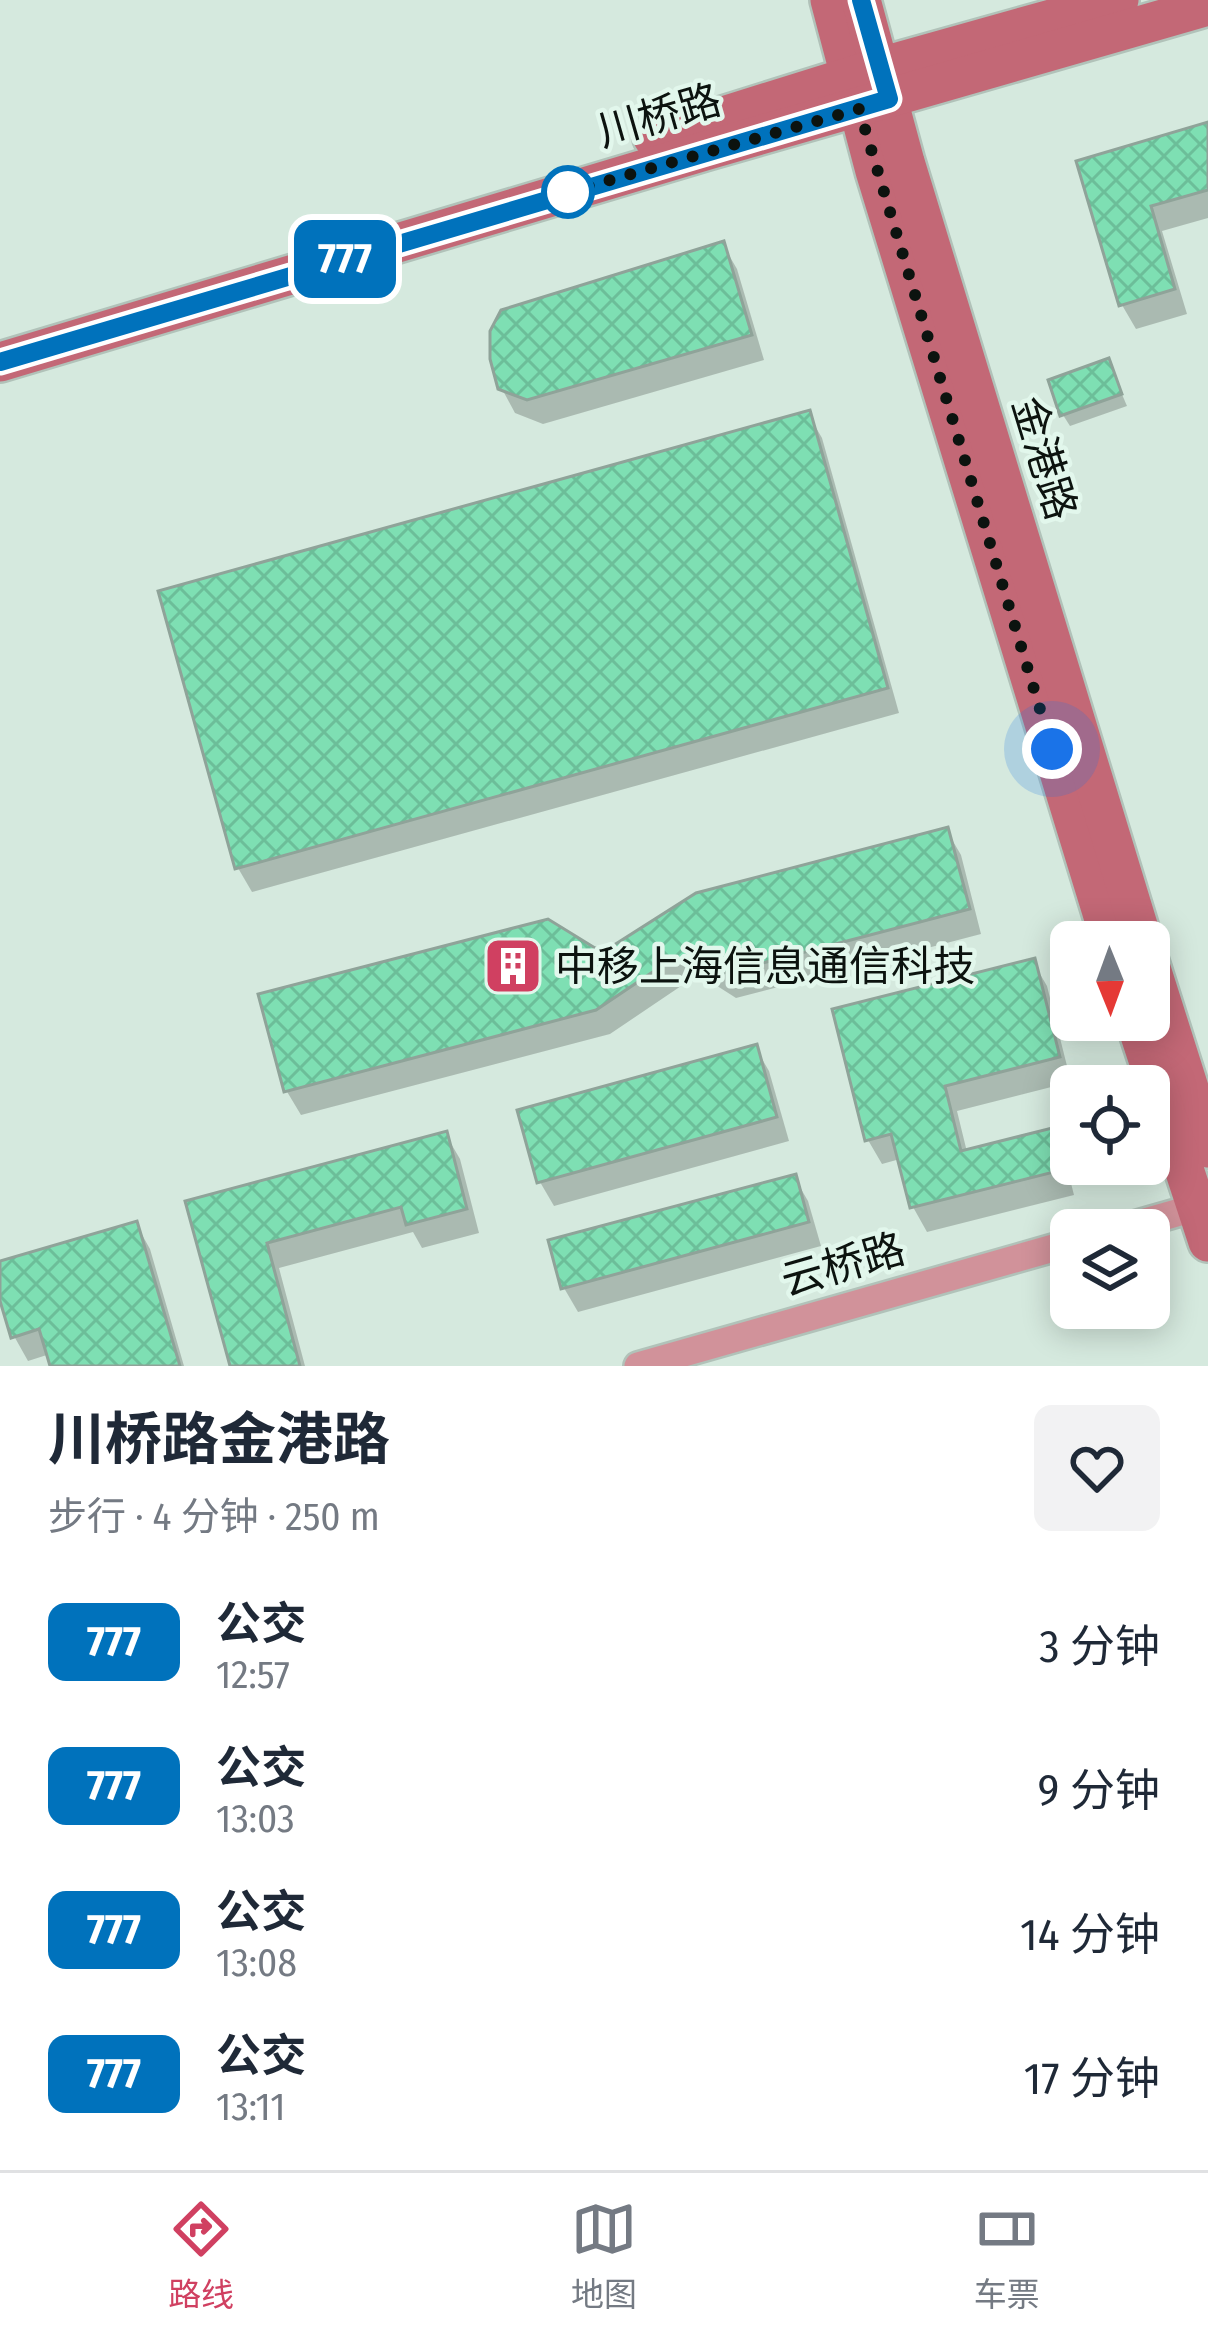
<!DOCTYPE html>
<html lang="zh">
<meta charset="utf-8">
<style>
:root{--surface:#fff;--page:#f2f2f3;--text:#1f2937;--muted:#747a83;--line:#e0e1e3;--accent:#d04061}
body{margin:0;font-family:"Fira Sans Condensed","Noto Sans SC",sans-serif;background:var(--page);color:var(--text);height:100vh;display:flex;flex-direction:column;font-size:45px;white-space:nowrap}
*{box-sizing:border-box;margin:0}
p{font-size:39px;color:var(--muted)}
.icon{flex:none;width:66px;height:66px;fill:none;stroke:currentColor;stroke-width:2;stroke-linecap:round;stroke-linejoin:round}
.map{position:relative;height:1366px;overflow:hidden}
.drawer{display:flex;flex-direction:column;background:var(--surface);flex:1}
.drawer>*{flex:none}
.badge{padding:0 24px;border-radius:18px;font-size:42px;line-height:78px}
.needle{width:78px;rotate:179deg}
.tools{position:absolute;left:1050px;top:921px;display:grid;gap:24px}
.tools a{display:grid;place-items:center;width:120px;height:120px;border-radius:18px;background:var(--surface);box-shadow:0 6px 30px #0003;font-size:60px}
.you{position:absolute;width:60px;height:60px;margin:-30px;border:9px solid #fff;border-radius:50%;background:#1a73e8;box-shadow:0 0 0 18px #1a73e833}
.map>.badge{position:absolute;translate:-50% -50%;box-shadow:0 0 0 6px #fff}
.round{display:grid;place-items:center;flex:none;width:126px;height:126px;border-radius:18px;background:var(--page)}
.summary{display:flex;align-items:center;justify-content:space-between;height:204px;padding:0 48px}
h1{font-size:57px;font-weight:700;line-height:90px}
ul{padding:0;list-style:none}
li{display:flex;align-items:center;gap:36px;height:144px;padding:0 48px}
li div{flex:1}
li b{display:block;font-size:45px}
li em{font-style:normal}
li .badge{min-width:132px;font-weight:700;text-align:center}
.dock{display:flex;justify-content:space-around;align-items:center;height:168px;border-top:3px solid var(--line);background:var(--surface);font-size:33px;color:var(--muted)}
.dock a{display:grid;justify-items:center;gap:6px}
.dock .selected{color:var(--accent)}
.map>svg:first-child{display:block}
.shadow{fill:#0003}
.building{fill:url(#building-cross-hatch);stroke:#8fa399;stroke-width:3}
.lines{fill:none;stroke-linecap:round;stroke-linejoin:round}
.street-casing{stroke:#b1c2b9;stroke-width:32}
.secondary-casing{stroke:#b1c2b9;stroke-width:44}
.street{stroke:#d1929a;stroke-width:27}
.secondary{stroke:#c36876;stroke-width:39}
.line-casing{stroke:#fff;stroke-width:27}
.line{stroke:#0072bc;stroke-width:18}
.walk{stroke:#0c130f;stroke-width:12;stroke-dasharray:0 21.6}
.stop-dot{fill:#fff;stroke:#0072bc;stroke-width:6}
.labels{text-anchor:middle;stroke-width:9;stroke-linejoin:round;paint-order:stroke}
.street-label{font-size:42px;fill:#0c130f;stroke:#e2f7ec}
.poi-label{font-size:42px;fill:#0c130f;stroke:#e2f7ec;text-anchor:start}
</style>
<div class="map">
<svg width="1208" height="1366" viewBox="0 0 1208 1366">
<defs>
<pattern id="building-cross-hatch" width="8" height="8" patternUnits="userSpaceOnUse" patternTransform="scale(3)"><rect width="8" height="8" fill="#7edfb3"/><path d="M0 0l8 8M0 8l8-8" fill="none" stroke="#6cbe99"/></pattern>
</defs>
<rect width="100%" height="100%" fill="#d5e9de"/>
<g class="shadow">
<path d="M1208,125V218L1162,231L1187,314L1136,329L1122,305L1080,163Z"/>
<path d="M723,245L737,269L764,360L543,424L515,413L501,387Z"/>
<path d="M1108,362L1127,406L1070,426L1063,415Z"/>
<path d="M808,414L822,438L899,713L252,892L238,868Z"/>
<path d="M947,831L961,855L981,934L736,998L711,982H687L610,1034L301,1115L286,1090L594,951L615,948Z"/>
<path d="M1033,962L1047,986L1071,1082L957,1111L967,1152L1050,1132L1064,1156L1074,1195L927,1232L913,1207L900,1159L882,1164L868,1140Z"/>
<path d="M755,1047L769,1071L789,1141L554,1206L540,1182Z"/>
<path d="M446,1135L460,1159L479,1233L422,1248L413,1232L279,1268L305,1366H233L189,1203Z"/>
<path d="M794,1177L808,1201L821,1246L578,1312L564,1288Z"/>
<path d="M136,1224L150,1249L184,1366H53L50,1354L28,1361L14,1336L0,1291V1264Z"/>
</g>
<g class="building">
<path d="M1208,122V190L1151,206L1175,289L1119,306L1076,161Z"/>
<path d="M724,241L752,335L527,400L498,389L490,359V331L501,310Z"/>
<path d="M1109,358L1122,394L1060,416L1048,380Z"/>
<path d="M810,410L888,688L235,869L158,591Z"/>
<path d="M948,827L970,909L720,974L695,958L672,959L596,1010L284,1092L258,994L548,919L595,948L614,945L696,893Z"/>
<path d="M1035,958L1060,1057L945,1086L961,1151L1052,1128L1062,1170L910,1208L891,1134L865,1141L832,1009Z"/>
<path d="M757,1044L777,1117L537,1183L517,1110Z"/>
<path d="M447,1131L467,1209L406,1225L401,1207L267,1243L300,1366H230L185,1201Z"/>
<path d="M796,1174L809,1222L561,1289L548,1240Z"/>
<path d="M137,1221L180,1366H50L39,1329L11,1338L0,1301V1261Z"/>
</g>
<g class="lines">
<g class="street-casing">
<g id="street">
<path d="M1117,1230L1208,1204"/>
<path d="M638,1366L1071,1243"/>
</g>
</g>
<g class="secondary-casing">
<g id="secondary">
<path d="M830,0L875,171L1111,942"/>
<path d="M861,0L905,162L1143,942"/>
<path d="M653,138L880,67L1119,0"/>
<path d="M0,362L708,150L1208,6"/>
<path d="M1149,962L1208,1148"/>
<path d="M1135,1020L1208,1242"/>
</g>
</g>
<use href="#street" class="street"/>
<use href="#secondary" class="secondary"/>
</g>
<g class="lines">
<g class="line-casing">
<path id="line" d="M0,362L889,99L861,0"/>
</g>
<use href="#line" class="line"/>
<path class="walk" d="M568,192L859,109L1052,749"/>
</g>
<defs>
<g id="building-square" transform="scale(3)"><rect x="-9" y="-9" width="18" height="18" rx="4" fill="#d04061" stroke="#e2f7ec"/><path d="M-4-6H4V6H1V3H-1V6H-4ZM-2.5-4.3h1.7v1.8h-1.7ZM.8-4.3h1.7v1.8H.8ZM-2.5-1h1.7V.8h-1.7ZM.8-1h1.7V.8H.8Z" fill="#fff"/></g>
</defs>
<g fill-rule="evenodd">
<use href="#building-square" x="513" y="966"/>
</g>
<circle class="stop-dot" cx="568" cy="192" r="24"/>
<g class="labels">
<g class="street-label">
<text transform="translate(659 115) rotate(-16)" y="15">川桥路</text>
<text transform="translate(1045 458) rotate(73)" y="15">金港路</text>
<text transform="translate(843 1264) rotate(-16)" y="15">云桥路</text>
</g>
<g class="poi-label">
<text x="555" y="981">中移上海信息通信科技</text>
</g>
</g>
</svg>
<div class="tools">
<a><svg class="needle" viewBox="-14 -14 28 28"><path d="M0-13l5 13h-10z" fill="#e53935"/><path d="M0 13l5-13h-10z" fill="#747a83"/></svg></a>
<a><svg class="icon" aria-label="locate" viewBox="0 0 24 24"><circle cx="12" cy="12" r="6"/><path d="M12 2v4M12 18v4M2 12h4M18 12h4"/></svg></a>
<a><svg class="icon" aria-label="layers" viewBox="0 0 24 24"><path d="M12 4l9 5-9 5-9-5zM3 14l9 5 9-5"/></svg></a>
</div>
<div class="you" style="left:1052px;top:749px"></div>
<b class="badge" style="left:345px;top:259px;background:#0072bc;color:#fff">777</b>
</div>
<section class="drawer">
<div class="summary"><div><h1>川桥路金港路</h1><p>步行 · 4 分钟 · 250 m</p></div><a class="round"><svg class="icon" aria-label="heart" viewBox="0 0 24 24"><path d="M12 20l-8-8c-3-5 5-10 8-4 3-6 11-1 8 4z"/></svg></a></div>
<ul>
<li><span class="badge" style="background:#0072bc;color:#fff">777</span><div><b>公交</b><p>12:57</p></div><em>3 分钟</em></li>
<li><span class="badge" style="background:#0072bc;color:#fff">777</span><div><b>公交</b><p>13:03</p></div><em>9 分钟</em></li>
<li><span class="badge" style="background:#0072bc;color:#fff">777</span><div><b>公交</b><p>13:08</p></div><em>14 分钟</em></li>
<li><span class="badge" style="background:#0072bc;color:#fff">777</span><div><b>公交</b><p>13:11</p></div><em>17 分钟</em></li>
</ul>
</section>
<nav class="dock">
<a class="selected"><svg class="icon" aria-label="directions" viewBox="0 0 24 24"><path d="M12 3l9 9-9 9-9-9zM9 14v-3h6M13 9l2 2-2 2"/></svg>路线</a>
<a><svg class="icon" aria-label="map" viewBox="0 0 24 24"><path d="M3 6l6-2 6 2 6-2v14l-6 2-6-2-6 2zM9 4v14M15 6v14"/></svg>地图</a>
<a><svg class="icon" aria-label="tickets" viewBox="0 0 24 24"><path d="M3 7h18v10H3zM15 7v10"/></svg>车票</a>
</nav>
